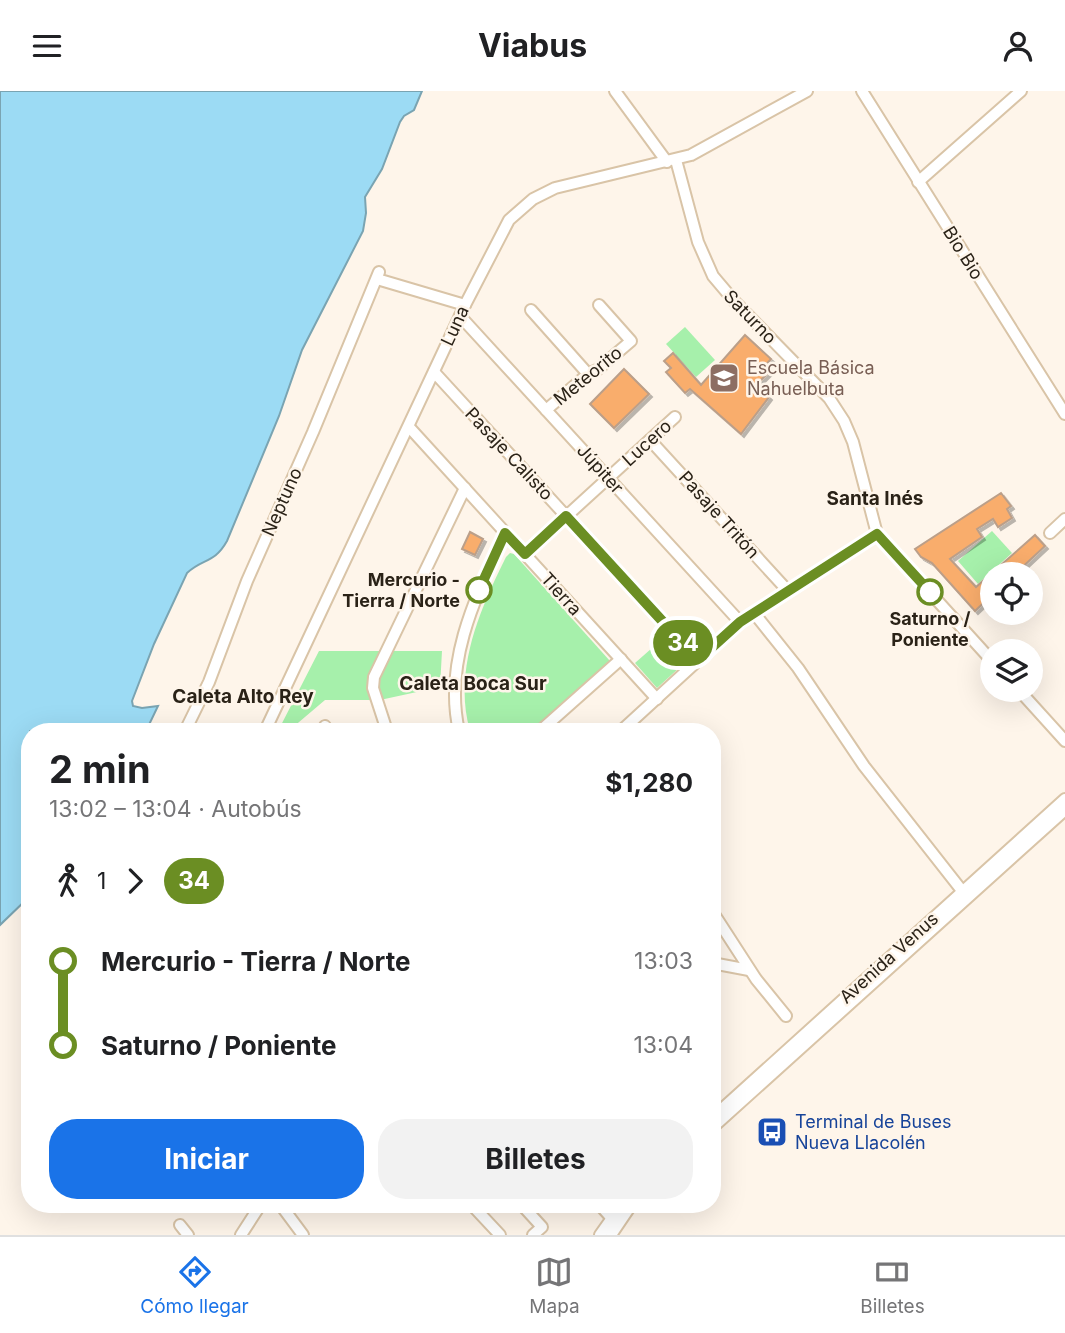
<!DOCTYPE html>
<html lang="es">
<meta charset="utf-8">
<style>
:root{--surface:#fff;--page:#f2f2f2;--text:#202124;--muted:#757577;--line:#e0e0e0;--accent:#1a73e8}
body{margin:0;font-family:Inter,sans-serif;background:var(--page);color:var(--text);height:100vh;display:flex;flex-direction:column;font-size:26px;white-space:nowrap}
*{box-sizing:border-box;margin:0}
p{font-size:23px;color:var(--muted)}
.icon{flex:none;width:38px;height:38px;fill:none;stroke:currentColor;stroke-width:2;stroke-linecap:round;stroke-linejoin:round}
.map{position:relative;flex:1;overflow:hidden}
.sheet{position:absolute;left:21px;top:632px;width:700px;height:490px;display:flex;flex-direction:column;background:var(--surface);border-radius:28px;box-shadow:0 7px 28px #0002}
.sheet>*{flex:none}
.badge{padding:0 14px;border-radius:23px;font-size:24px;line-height:46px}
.fabs{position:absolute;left:980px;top:471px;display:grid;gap:14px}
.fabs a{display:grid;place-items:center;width:63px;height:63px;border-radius:50%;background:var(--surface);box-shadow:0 7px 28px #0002;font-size:35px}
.map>.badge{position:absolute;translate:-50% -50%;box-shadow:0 0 0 4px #fff}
.legs{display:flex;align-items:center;gap:10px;height:77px;padding:0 28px;font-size:23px}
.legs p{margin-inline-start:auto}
.head{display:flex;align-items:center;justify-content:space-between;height:119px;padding:0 28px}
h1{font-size:38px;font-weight:700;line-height:52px}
.cta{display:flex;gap:14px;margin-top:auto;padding:14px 28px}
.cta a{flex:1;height:80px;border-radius:28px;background:var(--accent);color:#fff;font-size:28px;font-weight:700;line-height:80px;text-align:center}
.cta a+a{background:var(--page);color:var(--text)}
ul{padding:0 28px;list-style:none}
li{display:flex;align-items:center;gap:24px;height:84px;font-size:26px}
li i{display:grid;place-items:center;width:10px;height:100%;margin:0 9px;background:currentColor}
li i::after{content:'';width:18px;height:18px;margin:-9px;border:5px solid;border-radius:50%;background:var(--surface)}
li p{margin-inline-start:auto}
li:first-child i{background:linear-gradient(#0000 50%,currentColor 0)}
li:last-child i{background:linear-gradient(currentColor 50%,#0000 0)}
header{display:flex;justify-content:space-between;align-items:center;height:91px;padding:0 28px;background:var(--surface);font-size:32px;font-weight:700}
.dock{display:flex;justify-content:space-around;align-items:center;height:98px;border-top:2px solid var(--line);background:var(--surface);font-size:19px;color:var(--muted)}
.dock a{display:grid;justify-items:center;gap:4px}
.dock .selected{color:var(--accent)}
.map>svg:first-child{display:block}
.green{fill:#a6f0ab}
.water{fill:#9cdbf4;stroke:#7aa4b2;stroke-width:2}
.building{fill:#f9ad6c;stroke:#bb9f89;stroke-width:2;filter:url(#shadow)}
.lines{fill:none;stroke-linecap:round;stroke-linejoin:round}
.minor-casing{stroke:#d9c4a7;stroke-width:14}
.minor{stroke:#fff;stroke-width:10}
.line-1-casing{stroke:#fff;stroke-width:16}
.line-1{stroke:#6b8e23;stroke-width:10}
.stop-1-dot{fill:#fff;stroke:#6b8e23;stroke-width:3.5}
.labels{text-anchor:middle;stroke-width:5;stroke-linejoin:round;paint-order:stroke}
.street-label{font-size:18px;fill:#2a2217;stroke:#fef5ea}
.education-label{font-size:18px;fill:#785e54;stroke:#fef5ea;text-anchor:start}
.stop-label{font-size:18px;font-weight:bold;fill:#2a2217;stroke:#fef5ea;text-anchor:end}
.transit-label{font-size:18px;fill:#164399;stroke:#fef5ea;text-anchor:start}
.neighbourhood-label{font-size:19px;font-weight:bold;fill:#2a2217;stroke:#fef5ea}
</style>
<header><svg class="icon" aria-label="menu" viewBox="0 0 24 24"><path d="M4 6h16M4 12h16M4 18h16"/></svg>Viabus<svg class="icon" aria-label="person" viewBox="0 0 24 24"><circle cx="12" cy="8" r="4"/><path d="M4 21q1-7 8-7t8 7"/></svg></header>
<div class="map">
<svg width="1065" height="1144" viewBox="0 0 1065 1144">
<defs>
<filter id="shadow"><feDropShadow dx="3" dy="3" stdDeviation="0" flood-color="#0004"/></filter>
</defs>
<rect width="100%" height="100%" fill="#fef5ea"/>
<g class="green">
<path d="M685,236L715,269L696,286L666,253Z"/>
<path d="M992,440L1012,462L978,493L958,470Z"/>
<path d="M510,462L514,463L610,570L533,640H470C453,580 479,520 506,466Z"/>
<path d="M668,543L690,567L657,597L635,572Z"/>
<path d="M319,560H442L440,596L380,609H325L292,637L293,640H278Z"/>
</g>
<path class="water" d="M0,0H422L414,19L404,25L400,31L382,78L365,106L366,122L363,140L302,259L279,325L227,450C214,473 203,467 187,482L154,553L132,610L133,615L142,617L158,615L146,640H30V805L0,834Z"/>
<g class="building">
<path d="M745,244L771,268L763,277L768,282L756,294L769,306L741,343L690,298L685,302L666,281L671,277L664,270L673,262L701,294Z"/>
<path d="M624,278L649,303L614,337L590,313Z"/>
<path d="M1001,402L1011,415L1007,418L1012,427L998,436L993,428L977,438L982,446L950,468L976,496L1035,444L1045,455L1015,483H992V504L975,520L932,472L921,466L915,458Z"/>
<path d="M470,441L483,448L475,464L462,458Z"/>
</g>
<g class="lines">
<g class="minor-casing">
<g id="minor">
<path d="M615,0L667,71"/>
<path d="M862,0L1065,323"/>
<path d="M676,69L698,151L713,185L735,211L829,307L844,330L853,351L877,443L992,570"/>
<path d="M918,91L1021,0"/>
<path d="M377,188L465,214"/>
<path d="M531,219L588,283"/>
<path d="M460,225L740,531"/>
<path d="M434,281L698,569"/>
<path d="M546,319L588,283L597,279L631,250L599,214"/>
<path d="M409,336L657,608"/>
<path d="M650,349L788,500"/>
<path d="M1050,442L1065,428"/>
<path d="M525,463L675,326"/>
<path d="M754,522L798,577L864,675L963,801"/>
<path d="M1018,598L1065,650"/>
<path d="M325,635L326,640"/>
<path d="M185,640L209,591L247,490L313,341L379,181"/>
<path d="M265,640L465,214L509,129L533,108L555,97L691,64L807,0"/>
<path d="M387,640L373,597L374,586L465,397"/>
<path d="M459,640C443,570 477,503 505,442"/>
<path d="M540,640L621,568"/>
<path d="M621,640L740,531L877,443"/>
<path d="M712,820L756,888L786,925"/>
<path d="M712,872L749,879"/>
<path d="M712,1027L1065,708"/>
<path d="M712,1037L1065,719"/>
<path d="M280,1113L303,1144"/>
<path d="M471,1113L500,1144"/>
<path d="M521,1113L542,1136L533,1144"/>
<path d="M599,1113L616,1132"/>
<path d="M180,1134L188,1144"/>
<path d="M241,1144L261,1113"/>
<path d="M600,1144L622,1113"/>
<path d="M611,1144L632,1113"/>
</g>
</g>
<use href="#minor" class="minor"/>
</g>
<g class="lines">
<g class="line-1-casing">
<path id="line-1" d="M479,499L505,442L525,463L566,425L698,569L740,531L877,443L930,501"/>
</g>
<use href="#line-1" class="line-1"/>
</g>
<defs>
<g id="school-square" transform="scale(1.575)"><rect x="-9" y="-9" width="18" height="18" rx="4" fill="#8d6e63" stroke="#fef5ea"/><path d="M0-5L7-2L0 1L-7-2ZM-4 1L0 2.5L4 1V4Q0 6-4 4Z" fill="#fff"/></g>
<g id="bus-square" transform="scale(1.575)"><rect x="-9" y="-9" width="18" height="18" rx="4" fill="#1a4fb4" stroke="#fef5ea"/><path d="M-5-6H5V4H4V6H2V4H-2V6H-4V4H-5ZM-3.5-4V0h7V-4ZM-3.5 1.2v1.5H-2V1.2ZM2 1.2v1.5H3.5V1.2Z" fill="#fff"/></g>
</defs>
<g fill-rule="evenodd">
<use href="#school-square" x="724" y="287"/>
<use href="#bus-square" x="772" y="1041"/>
</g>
<g class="stop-1-dot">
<circle cx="479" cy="499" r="12"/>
<circle cx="930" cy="501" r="12"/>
</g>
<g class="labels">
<g class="street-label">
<text transform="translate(963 162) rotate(58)" y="6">Bio Bio</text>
<text transform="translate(750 226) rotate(46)" y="6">Saturno</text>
<text transform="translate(455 235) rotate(-65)" y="6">Luna</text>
<text transform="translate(588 285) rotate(-39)" y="6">Meteorito</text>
<text transform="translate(647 352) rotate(-42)" y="6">Lucero</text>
<text transform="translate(509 363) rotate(47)" y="6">Pasaje Calisto</text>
<text transform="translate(600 378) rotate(48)" y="6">Júpiter</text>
<text transform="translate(282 411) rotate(-66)" y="6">Neptuno</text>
<text transform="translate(719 424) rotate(48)" y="6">Pasaje Tritón</text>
<text transform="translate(561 503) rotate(48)" y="6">Tierra</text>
<text transform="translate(889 867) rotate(-42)" y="6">Avenida Venus</text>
</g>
<g class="education-label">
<text x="747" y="283">Escuela Básica<tspan x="747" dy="21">Nahuelbuta</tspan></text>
</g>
<g class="stop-label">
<text x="460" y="495">Mercurio -<tspan x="460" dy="21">Tierra / Norte</tspan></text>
<text x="930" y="534" text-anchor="middle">Saturno /<tspan x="930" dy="21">Poniente</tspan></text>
</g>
<g class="transit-label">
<text x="795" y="1037">Terminal de Buses<tspan x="795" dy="21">Nueva Llacolén</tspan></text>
</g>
<g class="neighbourhood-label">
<text x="875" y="414">Santa Inés</text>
<text x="473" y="599">Caleta Boca Sur</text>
<text x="243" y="612">Caleta Alto Rey</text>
</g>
</g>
</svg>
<div class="fabs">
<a><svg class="icon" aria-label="locate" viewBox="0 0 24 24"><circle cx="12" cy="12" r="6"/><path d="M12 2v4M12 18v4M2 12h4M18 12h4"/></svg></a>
<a><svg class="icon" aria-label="layers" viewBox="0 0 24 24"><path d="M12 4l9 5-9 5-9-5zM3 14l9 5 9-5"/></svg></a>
</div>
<b class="badge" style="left:683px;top:552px;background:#6b8e23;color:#fff">34</b>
<section class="sheet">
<div class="head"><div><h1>2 min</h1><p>13:02 – 13:04 · Autobús</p></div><b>$1,280</b></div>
<div class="legs"><svg class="icon" aria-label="walk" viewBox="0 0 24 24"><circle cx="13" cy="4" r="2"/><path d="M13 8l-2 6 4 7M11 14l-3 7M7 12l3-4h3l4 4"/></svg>1<svg class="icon" aria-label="forward" viewBox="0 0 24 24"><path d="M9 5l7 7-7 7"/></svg><b class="badge" style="background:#6b8e23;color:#fff">34</b></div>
<ul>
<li><i style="color:#6b8e23"></i><b>Mercurio - Tierra / Norte</b><p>13:03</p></li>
<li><i style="color:#6b8e23"></i><b>Saturno / Poniente</b><p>13:04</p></li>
</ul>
<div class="cta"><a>Iniciar</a><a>Billetes</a></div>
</section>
</div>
<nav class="dock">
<a class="selected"><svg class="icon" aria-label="directions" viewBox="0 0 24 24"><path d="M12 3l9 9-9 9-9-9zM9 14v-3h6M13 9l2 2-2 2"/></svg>Cómo llegar</a>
<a><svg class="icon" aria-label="map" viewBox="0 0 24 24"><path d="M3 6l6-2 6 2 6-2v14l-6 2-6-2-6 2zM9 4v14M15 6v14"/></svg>Mapa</a>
<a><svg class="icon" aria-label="tickets" viewBox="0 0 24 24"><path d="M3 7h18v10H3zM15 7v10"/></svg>Billetes</a>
</nav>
